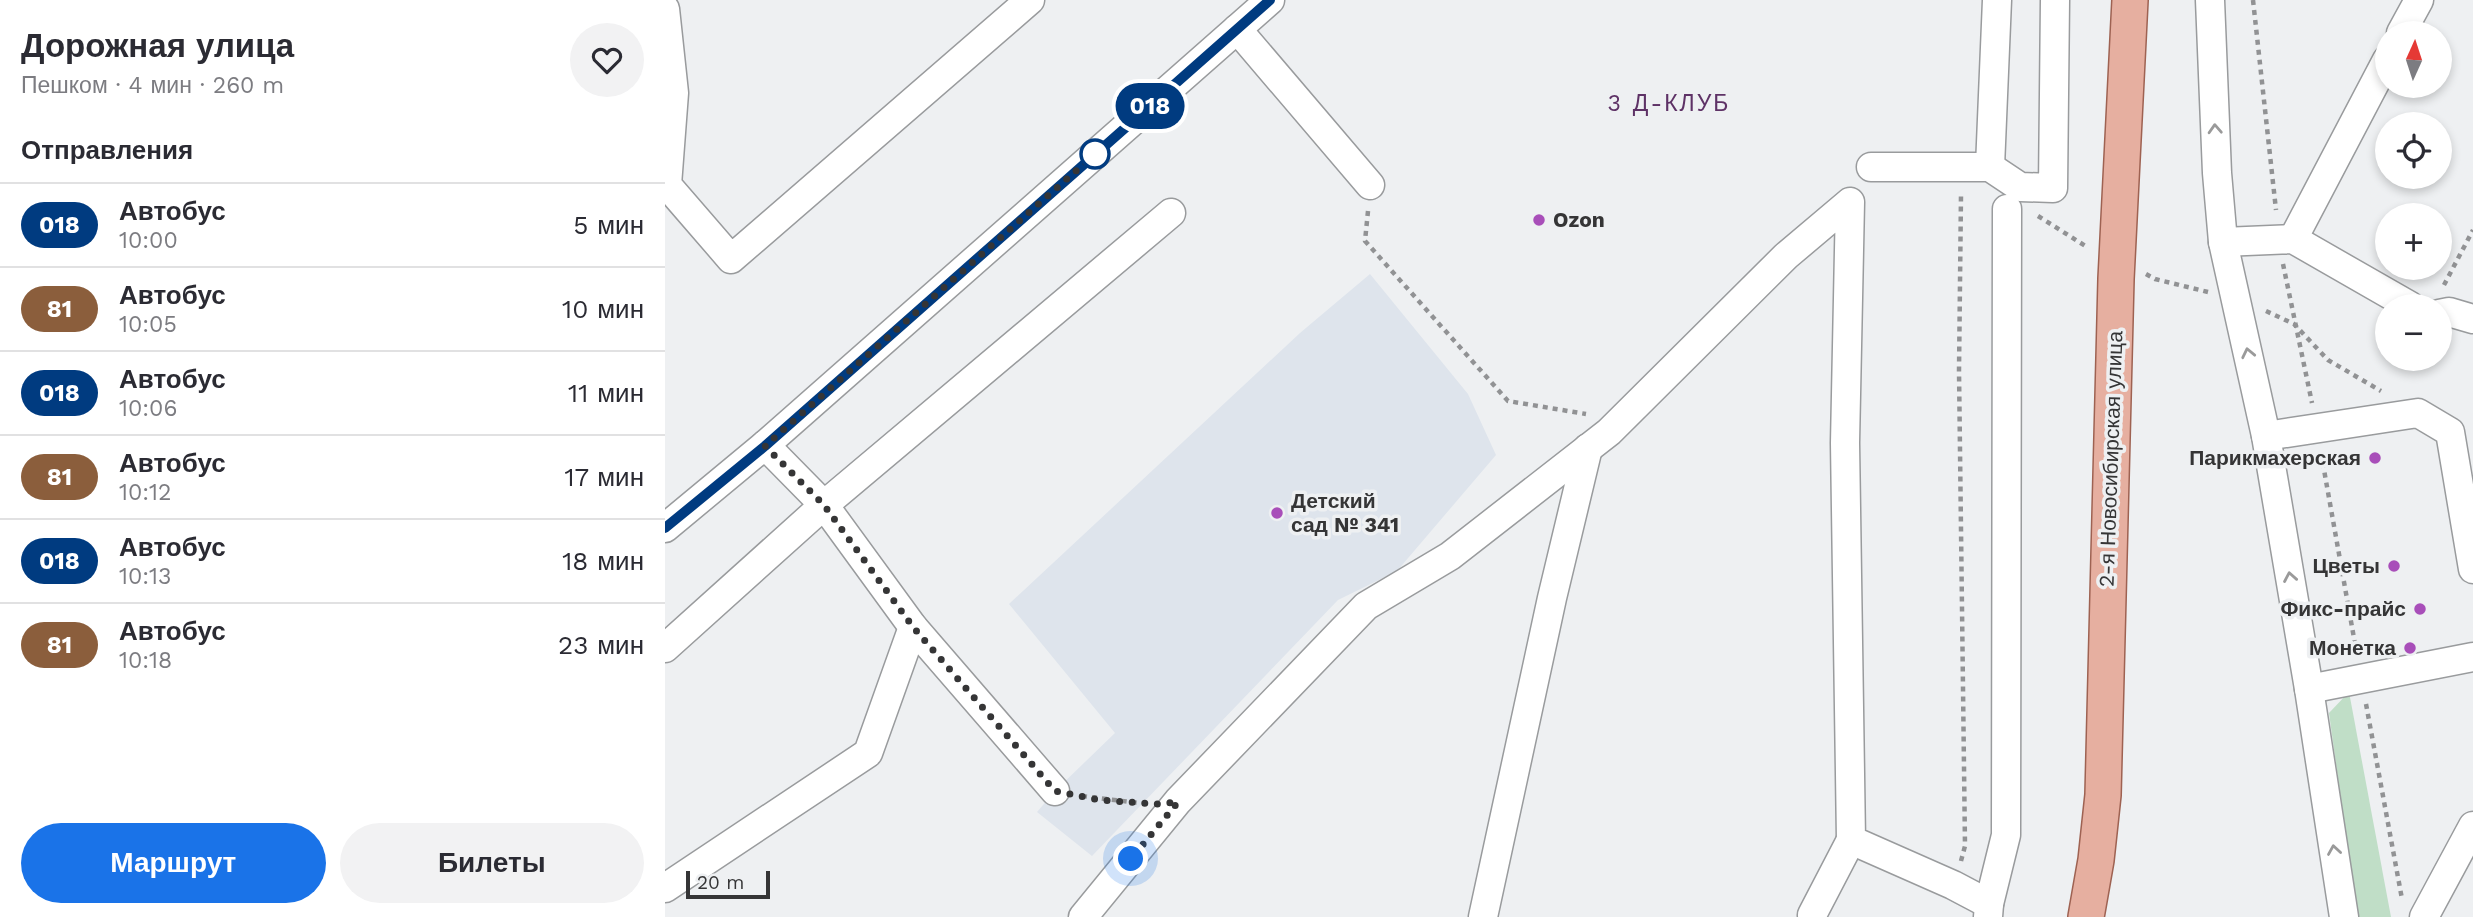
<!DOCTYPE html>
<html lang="ru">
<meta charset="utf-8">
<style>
:root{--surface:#fff;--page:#f2f2f3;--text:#2b2b33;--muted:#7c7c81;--line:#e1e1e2;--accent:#1a73e8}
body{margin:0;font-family:"Work Sans",sans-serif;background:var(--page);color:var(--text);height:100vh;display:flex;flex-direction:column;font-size:26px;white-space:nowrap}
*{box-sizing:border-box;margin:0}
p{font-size:23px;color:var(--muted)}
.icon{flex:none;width:38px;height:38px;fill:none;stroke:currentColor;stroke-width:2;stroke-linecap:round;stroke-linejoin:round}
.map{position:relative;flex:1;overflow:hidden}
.drawer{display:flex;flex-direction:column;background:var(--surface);width:665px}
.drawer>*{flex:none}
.badge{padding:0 14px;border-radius:23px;font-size:24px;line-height:46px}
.needle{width:46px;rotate:3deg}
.controls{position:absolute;left:1710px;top:21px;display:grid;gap:14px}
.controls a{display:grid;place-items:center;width:77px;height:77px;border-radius:50%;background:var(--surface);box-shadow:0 4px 10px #0003;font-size:35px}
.scale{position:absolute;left:21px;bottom:18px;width:84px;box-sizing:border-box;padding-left:7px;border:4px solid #353536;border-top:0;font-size:19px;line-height:24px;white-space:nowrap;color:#353536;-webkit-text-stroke:5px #eef0f2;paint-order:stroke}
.you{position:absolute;width:35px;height:35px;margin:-18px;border:5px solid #fff;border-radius:50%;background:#1a73e8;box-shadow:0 0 0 10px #1a73e833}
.map>.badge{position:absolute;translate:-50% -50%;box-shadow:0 0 0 4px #fff}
h2{padding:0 21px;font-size:26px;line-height:63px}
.round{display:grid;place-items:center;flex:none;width:74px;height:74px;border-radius:37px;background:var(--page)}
.overview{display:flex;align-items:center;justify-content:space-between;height:119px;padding:0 21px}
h1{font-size:33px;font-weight:600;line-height:52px}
.action{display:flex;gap:14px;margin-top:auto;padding:14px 21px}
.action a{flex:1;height:80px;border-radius:42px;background:var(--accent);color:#fff;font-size:28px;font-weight:600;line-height:80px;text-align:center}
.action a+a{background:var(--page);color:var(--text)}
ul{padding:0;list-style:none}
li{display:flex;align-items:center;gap:21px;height:84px;padding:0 21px;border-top:2px solid var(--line)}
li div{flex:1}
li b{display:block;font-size:26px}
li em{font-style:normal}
li .badge{min-width:77px;font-weight:700;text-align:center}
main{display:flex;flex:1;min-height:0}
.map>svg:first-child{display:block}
.built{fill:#dee4ec}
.green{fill:#c0dec7}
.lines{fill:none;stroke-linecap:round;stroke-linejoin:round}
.minor-casing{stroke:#999b9d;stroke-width:31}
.major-casing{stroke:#9e6252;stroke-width:38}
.path{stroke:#919294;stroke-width:4.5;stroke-dasharray:5 5;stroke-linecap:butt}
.minor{stroke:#fff;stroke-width:28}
.major{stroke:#e6afa0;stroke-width:35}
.oneway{stroke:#9a9a9a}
.line-casing{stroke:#fff;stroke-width:16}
.line{stroke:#003b80;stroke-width:10}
.walk{stroke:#353536;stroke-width:7;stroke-dasharray:0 12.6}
.stop-dot{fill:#fff;stroke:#003b80;stroke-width:3.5}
.poi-dot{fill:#a84eb9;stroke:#eef0f2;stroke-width:2.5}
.labels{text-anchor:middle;stroke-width:7;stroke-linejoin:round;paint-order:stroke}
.poi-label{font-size:21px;font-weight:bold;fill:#353536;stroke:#eef0f2;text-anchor:end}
.street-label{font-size:21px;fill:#353536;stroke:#eef0f2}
.neighbourhood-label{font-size:23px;letter-spacing:2px;fill:#5e3266;stroke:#eef0f2}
</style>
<main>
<section class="drawer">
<div class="overview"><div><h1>Дорожная улица</h1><p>Пешком · 4 мин · 260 m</p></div><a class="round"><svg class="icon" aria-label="heart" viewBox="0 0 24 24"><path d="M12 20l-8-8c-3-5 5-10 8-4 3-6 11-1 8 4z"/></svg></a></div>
<h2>Отправления</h2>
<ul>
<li><span class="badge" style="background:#003b80;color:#fff">018</span><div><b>Автобус</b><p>10:00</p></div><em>5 мин</em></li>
<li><span class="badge" style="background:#8b5e3c;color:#fff">81</span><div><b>Автобус</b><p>10:05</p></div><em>10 мин</em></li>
<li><span class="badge" style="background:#003b80;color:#fff">018</span><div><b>Автобус</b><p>10:06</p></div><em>11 мин</em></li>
<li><span class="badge" style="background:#8b5e3c;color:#fff">81</span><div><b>Автобус</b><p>10:12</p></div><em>17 мин</em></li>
<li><span class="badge" style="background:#003b80;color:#fff">018</span><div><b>Автобус</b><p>10:13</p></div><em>18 мин</em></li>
<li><span class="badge" style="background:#8b5e3c;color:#fff">81</span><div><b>Автобус</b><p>10:18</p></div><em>23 мин</em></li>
</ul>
<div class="action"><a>Маршрут</a><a>Билеты</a></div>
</section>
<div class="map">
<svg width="1808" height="917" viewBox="0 0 1808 917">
<rect width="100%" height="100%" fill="#eef0f2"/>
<path class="built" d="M705,274L803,394L831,455L732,571L673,600L427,856L372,812L390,791L450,733L344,604L635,333Z"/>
<path class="green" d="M1684,692L1726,917H1692L1664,713Z"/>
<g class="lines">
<g class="minor-casing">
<g id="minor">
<path d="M1545,0L1552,173L1558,242L1601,436L1644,689L1679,917"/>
<path d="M0,9L9,93L2,185L66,259L365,0"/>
<path d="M572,29L705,185"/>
<path d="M1736,33L1754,0"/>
<path d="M1206,167H1325L1355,187L1388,188L1390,0"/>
<path d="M1325,167L1332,0"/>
<path d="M1628,239L1722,60"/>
<path d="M1558,242L1628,239L1745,306"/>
<path d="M1774,314L1784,312L1808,319"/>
<path d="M1601,436L1753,413L1785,432L1808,569"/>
<path d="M100,445L159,505L248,627L390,791"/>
<path d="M0,528L100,445L605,0"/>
<path d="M0,648L159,505L506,213"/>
<path d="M1644,689L1808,657"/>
<path d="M0,888L203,753L248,627"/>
<path d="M1324,904L1341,835L1342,209"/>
<path d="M1147,915L1186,840"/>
<path d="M418,917L513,801L701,606L785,556L944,432L1121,256L1185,202L1180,443L1186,840L1288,885L1324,904L1323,917"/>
<path d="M818,917L887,598L923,448"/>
<path d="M1759,917L1808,826"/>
</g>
</g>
<g class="major-casing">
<path id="major" d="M1421,917L1431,860L1438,795L1451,279L1465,0"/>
</g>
<g class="path">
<path d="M1588,0L1611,210"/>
<path d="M703,211L700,241L843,401L921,414"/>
<path d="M1373,216L1422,247"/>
<path d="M1618,264L1647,403"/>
<path d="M1481,274L1490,279L1543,292"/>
<path d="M1779,285L1808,230"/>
<path d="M1601,311L1629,324L1663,360L1716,391"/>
<path d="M1656,453L1692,655"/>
<path d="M1701,704L1737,899"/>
<path d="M417,796L474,803"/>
<path d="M1296,861L1300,846L1294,371L1296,195"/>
</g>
<use href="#minor" class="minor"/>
<use href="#major" class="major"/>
</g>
<defs><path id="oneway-chevron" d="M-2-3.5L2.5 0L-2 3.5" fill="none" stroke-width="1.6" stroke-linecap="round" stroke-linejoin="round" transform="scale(1.75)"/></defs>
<g class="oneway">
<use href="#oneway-chevron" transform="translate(1550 129) rotate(-93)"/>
<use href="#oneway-chevron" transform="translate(1583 353) rotate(-102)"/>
<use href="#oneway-chevron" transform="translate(1625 577) rotate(-100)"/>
<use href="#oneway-chevron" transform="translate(1669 850) rotate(-99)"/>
</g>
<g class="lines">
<g class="line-casing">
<path id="line" d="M0,528L100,446L605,0"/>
</g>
<use href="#line" class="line"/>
<path class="walk" d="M430,154L100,446L159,505L248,627L390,791L435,800L492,804L513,802L466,859"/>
</g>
<circle class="stop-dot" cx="430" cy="154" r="14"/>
<g class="poi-dot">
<circle cx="874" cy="220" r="7"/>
<circle cx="1710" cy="458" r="7"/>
<circle cx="612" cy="513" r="7"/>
<circle cx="1729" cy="566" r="7"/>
<circle cx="1755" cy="609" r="7"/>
<circle cx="1745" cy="648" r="7"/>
</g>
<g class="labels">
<g class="poi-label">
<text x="888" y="227" text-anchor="start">Ozon</text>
<text x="1696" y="465">Парикмахерская</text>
<text x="626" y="508" text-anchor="start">Детский<tspan x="626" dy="24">сад № 341</tspan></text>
<text x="1715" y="573">Цветы</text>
<text x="1741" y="616">Фикс-прайс</text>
<text x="1731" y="655">Монетка</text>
</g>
<g class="street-label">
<text transform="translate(1446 459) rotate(-88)" y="7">2-я Новосибирская улица</text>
</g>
<g class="neighbourhood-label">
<text x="1004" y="111">3 Д-КЛУБ</text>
</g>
</g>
</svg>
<div class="controls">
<a><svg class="needle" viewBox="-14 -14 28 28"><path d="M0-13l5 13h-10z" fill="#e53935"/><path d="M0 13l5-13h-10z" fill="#7c7c81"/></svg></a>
<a><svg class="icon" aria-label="locate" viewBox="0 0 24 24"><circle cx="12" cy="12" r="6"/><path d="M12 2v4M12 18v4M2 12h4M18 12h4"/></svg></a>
<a>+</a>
<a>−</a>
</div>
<div class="scale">20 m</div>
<div class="you" style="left:466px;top:859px"></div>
<b class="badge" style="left:485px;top:106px;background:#003b80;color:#fff">018</b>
</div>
</main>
